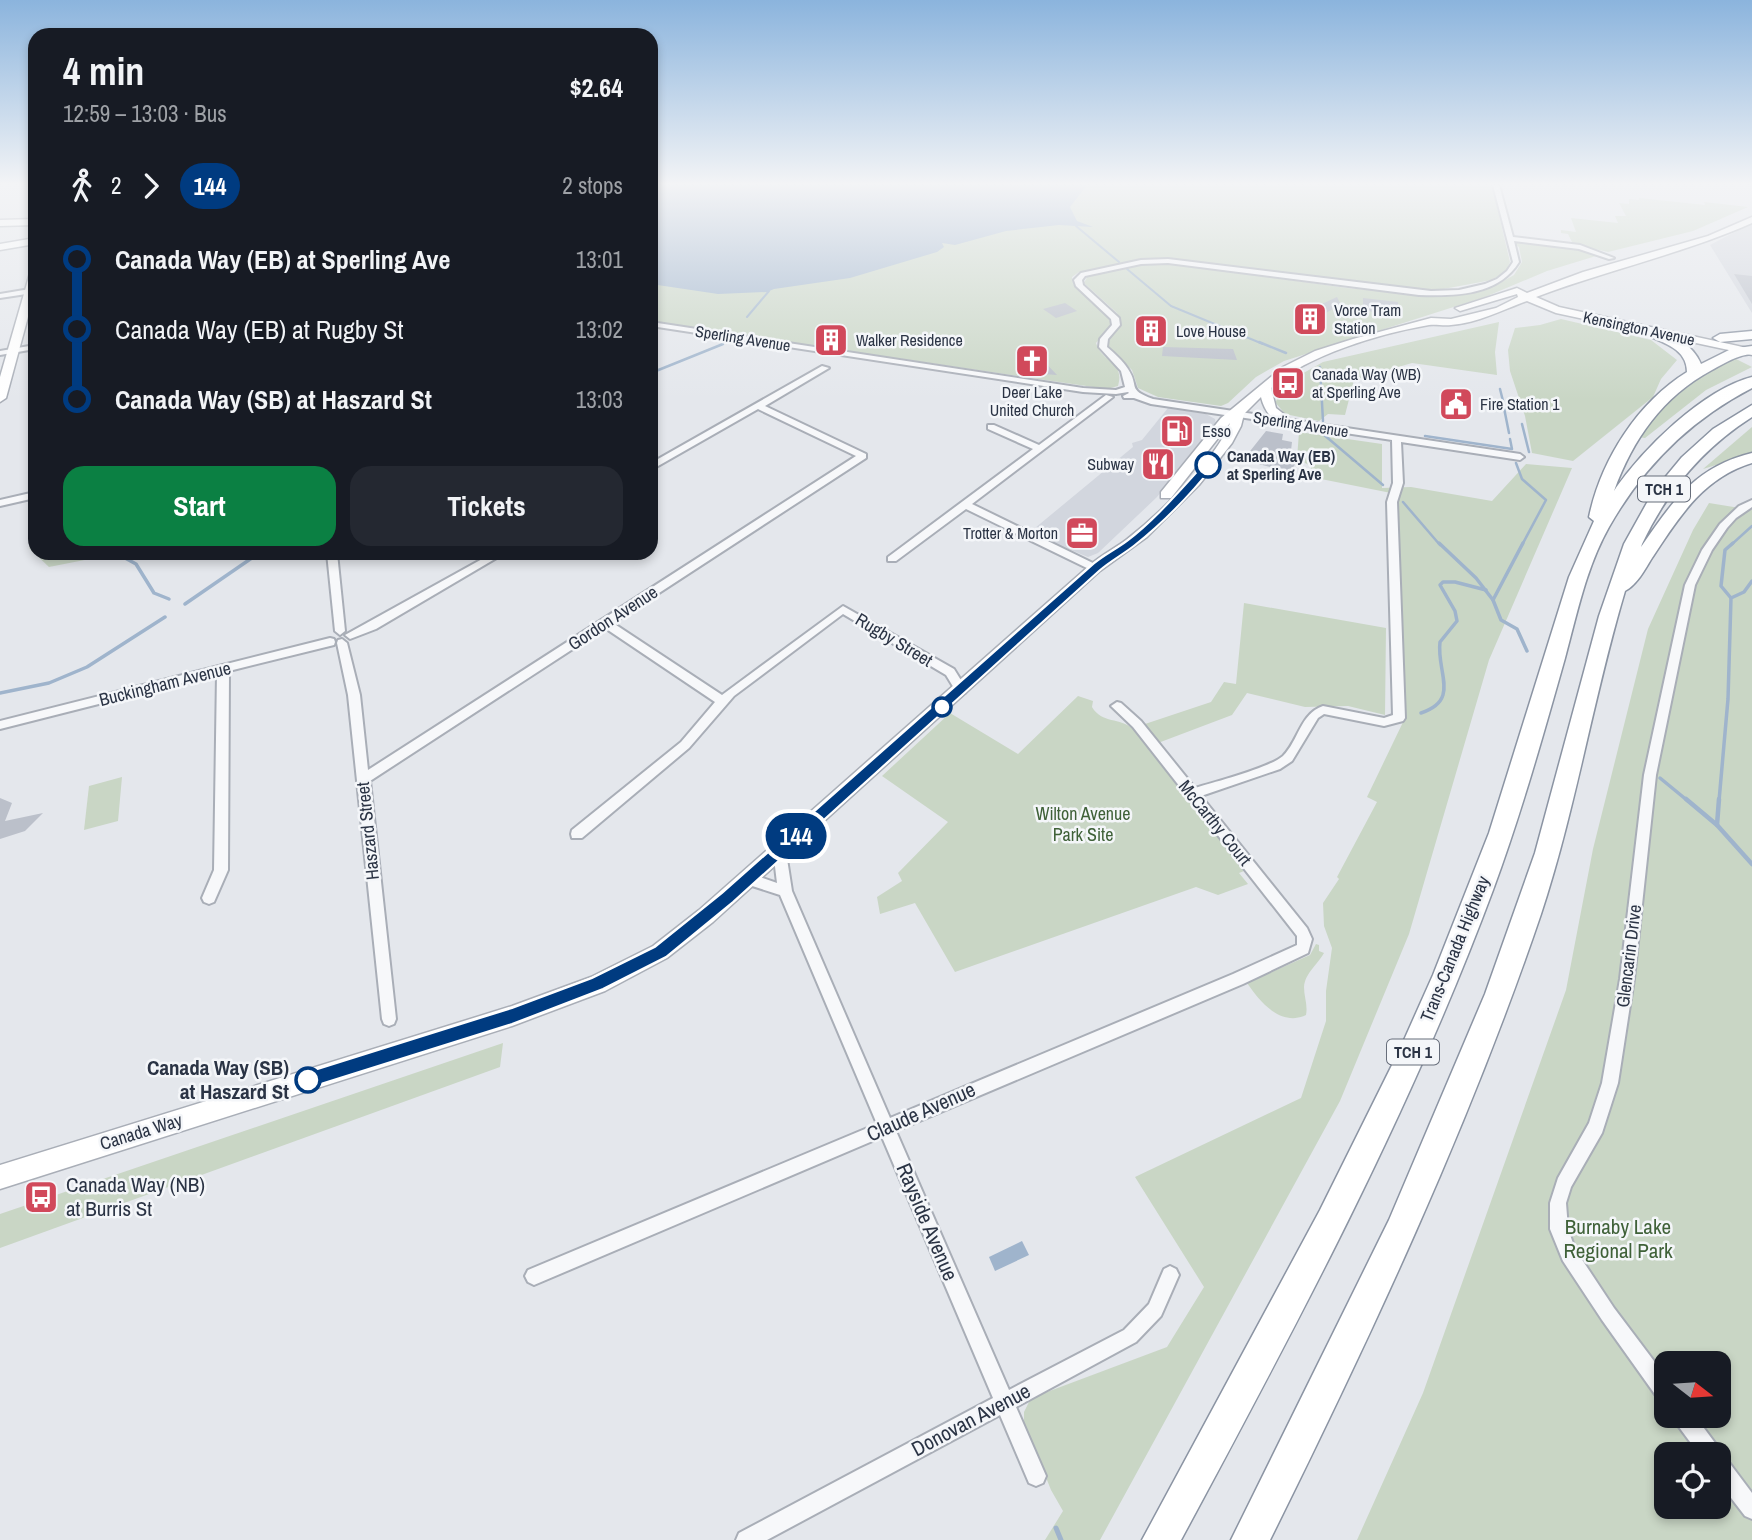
<!DOCTYPE html>
<meta charset="utf-8">
<style>
:root{--surface:#171b24;--page:#242831;--text:#f1f3f6;--muted:#9ea1a6;--accent:#0b8043}
body{margin:0;font-family:"Archivo Narrow",sans-serif;background:var(--page);color:var(--text);height:100vh;display:flex;flex-direction:column;font-size:26px;white-space:nowrap}
*{box-sizing:border-box;margin:0}
p{font-size:23px;color:var(--muted)}
.icon{flex:none;width:38px;height:38px;fill:none;stroke:currentColor;stroke-width:2;stroke-linecap:round;stroke-linejoin:round}
.map{position:relative;flex:1;overflow:hidden}
.panel{position:absolute;left:28px;top:28px;width:630px;height:532px;display:flex;flex-direction:column;background:var(--surface);border-radius:21px;box-shadow:0 4px 10px #0003}
.panel>*{flex:none}
.badge{padding:0 14px;border-radius:23px;font-size:24px;line-height:46px}
.needle{width:46px;rotate:107deg}
.fabs{position:absolute;left:1654px;top:1351px;display:grid;gap:14px}
.fabs a{display:grid;place-items:center;width:77px;height:77px;border-radius:14px;background:var(--surface);box-shadow:0 4px 10px #0003;font-size:35px}
.map>.badge{position:absolute;translate:-50% -50%;box-shadow:0 0 0 4px #fff}
.legs{display:flex;align-items:center;gap:10px;height:77px;padding:0 35px;font-size:23px}
.legs p{margin-inline-start:auto}
.head{display:flex;align-items:center;justify-content:space-between;height:119px;padding:0 35px}
h1{font-size:38px;font-weight:800;line-height:52px}
.button{display:flex;gap:14px;margin-top:auto;padding:14px 35px}
.button a{flex:1;height:80px;border-radius:21px;background:var(--accent);color:#fff;font-size:28px;font-weight:800;line-height:80px;text-align:center}
.button a+a{background:var(--page);color:var(--text)}
ul{padding:0 35px;list-style:none}
li{display:flex;align-items:center;gap:24px;height:70px;font-size:26px}
li i{display:grid;place-items:center;width:10px;height:100%;margin:0 9px;background:currentColor}
li i::after{content:'';width:18px;height:18px;margin:-9px;border:5px solid;border-radius:50%;background:var(--surface)}
li p{margin-inline-start:auto}
li:first-child i{background:linear-gradient(#0000 50%,currentColor 0)}
li:last-child i{background:linear-gradient(currentColor 50%,#0000 0)}
.map>svg:first-child{display:block}
.built{fill:#d2d6de}
.green{fill:#c9d6c5;fill-rule:evenodd}
.water{fill:#9fb4cc}
.lines{fill:none;stroke-linecap:round;stroke-linejoin:round}
.stream-far4{stroke:#9fb4cc;stroke-width:2}
.stream-far3{stroke:#9fb4cc;stroke-width:2.5}
.stream-far2{stroke:#9fb4cc;stroke-width:3.5}
.stream-far1{stroke:#9fb4cc;stroke-width:4.5}
.stream{stroke:#9fb4cc;stroke-width:5}
.building{fill:#bbc0ca}
.street-casing{stroke:#a9aeb7;stroke-width:4}
.secondary-casing{stroke:#a9aeb7;stroke-width:3}
.highway-casing{stroke:#8b94a3;stroke-width:3}
.street{fill:#f7f8fa;fill-rule:evenodd}
.secondary{fill:#fff;fill-rule:evenodd}
.highway{fill:#fff;fill-rule:evenodd}
.rail-casing{stroke:#7d8696;stroke-width:3.5}
.rail{stroke:#f4f6f9;stroke-width:2;stroke-dasharray:6;stroke-linecap:butt}
.line-1{fill:#003b80;stroke:#fff;stroke-width:2}
.stop-1-dot{fill:#fff;stroke:#003b80;stroke-width:3.5}
.labels{text-anchor:middle;stroke-width:5;stroke-linejoin:round;paint-order:stroke}
.far-poi-label{font-size:16px;fill:#2b3445;stroke:#f4f6f9;text-anchor:start}
.far-street-label{font-size:16px;fill:#2b3445;stroke:#f4f6f9}
.far-stop-label{font-size:16px;font-weight:bold;fill:#2b3445;stroke:#f4f6f9;text-anchor:start}
.shield{fill:#f4f6f9;stroke:#676e7b;stroke-width:2}
.shield-label{font-size:16px;font-weight:bold;fill:#2b3445}
.street-label{font-size:18px;fill:#2b3445;stroke:#f4f6f9}
.park-label{font-size:18px;fill:#3f6138;stroke:#f4f6f9}
.near-stop-label{font-size:21px;font-weight:bold;fill:#2b3445;stroke:#f4f6f9;text-anchor:end}
.near-street-label{font-size:21px;fill:#2b3445;stroke:#f4f6f9}
.near-poi-label{font-size:21px;fill:#2b3445;stroke:#f4f6f9;text-anchor:start}
.near-park-label{font-size:21px;fill:#3f6138;stroke:#f4f6f9}
</style>
<div class="map">
<svg width="1752" height="1540" viewBox="0 0 1752 1540">
<rect width="100%" height="100%" fill="#e4e7ec"/>
<g class="built">
<path d="M1752,223V313L1710,245Z"/>
<path d="M1168,408L1206,414L1215,419L1216,424L1157,497L1098,553L1088,557L1029,533L1133,447L1132,443L1142,440Z"/>
</g>
<g class="green">
<path d="M651,185H1486L1492,186L1510,262L1506,271L1492,280L1427,292L1163,259L1138,260L1079,272L1072,277L1073,284L1111,319L1110,327L1096,343C1103,364 1125,361 1118,386L1107,389L651,322Z"/>
<path d="M1639,198L1705,205L1704,202L1748,207L1693,231L1608,252L1573,244L1568,234L1561,233V230L1576,232L1571,218L1618,223L1615,216H1626L1619,203L1629,204V199L1639,200Z"/>
<path d="M1518,242L1580,249L1596,256L1547,271L1485,297L1284,361L1256,377L1228,403L1221,406L1158,397L1138,388L1132,370L1108,347L1110,338L1121,325L1117,313L1084,283L1088,275L1146,263L1162,262L1347,288L1434,296L1498,284L1514,275L1522,262L1519,247L1515,244Z"/>
<path d="M1561,319L1651,340L1677,360L1661,379L1653,397L1573,461L1532,453L1525,416L1510,371L1508,350L1515,328L1540,325Z"/>
<path d="M1499,322L1495,352L1497,375L1412,363L1354,380L1345,415L1328,414L1319,421L1285,414L1275,402L1300,375L1323,362Z"/>
<path d="M1734,358L1752,367L1706,390L1645,438L1638,437C1666,402 1694,378 1734,358Z"/>
<path d="M1752,427V454L1703,469Z"/>
<path d="M1299,432L1382,444V488L1411,487L1492,501L1526,464L1572,468L1489,660L1409,934L1340,1101L1100,1540H1045L1063,1511L1051,1490L1024,1422V1412L1031,1398L1167,1347L1204,1287L1135,1177L1301,1098L1326,1021V991L1332,948L1324,926L1323,903L1339,879L1337,877L1377,802L1367,797L1405,718L1396,494L1311,477V466L1297,459Z"/>
<path d="M1709,503L1752,510V1540H1357L1423,1393L1566,990L1593,849L1648,629L1693,530ZM1666,1363H1718V1416H1666ZM1666,1454H1718V1507H1666Z"/>
<path d="M35,546V553H120L49,567L29,548Z"/>
<path d="M1244,603L1386,628L1385,715L1348,706L1305,707L1247,693L1232,715L1158,743L1145,724L1211,702L1224,682L1236,684Z"/>
<path d="M1078,696L1093,701L1092,707C1102,724 1120,717 1133,729L1244,871L1239,873L1248,884L1218,895L1196,887L955,972L915,903L880,914L877,897L902,881L898,873L948,822L882,776L950,713L1018,754Z"/>
<path d="M122,777L118,821L84,830L89,786Z"/>
<path d="M1316,944L1319,945V951L1324,953C1318,964 1305,973 1304,987C1304,997 1308,1005 1306,1015C1281,1027 1260,1002 1247,983L1310,955Z"/>
<path d="M503,1043L500,1067L0,1248V1214Z"/>
</g>
<g class="water">
<path d="M651,185H1087L1070,207L1077,221L1093,227L1059,225L1006,231L955,245L942,243L944,247L937,252L850,278L774,289L767,292L718,294L651,284Z"/>
<path d="M1022,1241L1029,1255L995,1271L989,1257Z"/>
</g>
<g class="lines">
<g class="stream-far4">
<path d="M1076,226L1119,262"/>
<path d="M1127,269L1171,306L1263,344"/>
<path d="M747,317L769,291"/>
</g>
<g class="stream-far3">
<path d="M1259,342L1286,353"/>
<path d="M1320,367L1323,421"/>
<path d="M651,373L723,344"/>
<path d="M1500,389L1503,401"/>
<path d="M1504,408L1509,433"/>
<path d="M1522,424L1529,452"/>
<path d="M1323,434L1383,485"/>
<path d="M1425,436L1512,449L1510,439"/>
<path d="M1516,463L1522,479L1546,500L1522,545"/>
<path d="M1403,502L1440,545"/>
<path d="M1731,545L1752,526"/>
</g>
<g class="stream-far2">
<path d="M1439,543L1476,578L1493,600L1501,620L1517,629L1527,651"/>
<path d="M116,553L136,564L154,593L169,599"/>
<path d="M1731,598L1721,586L1725,550L1733,543"/>
<path d="M1493,600L1523,543"/>
<path d="M185,604L259,553"/>
<path d="M0,693L49,683L87,667L165,617"/>
<path d="M1421,713C1461,700 1436,672 1440,642L1457,621L1455,611L1440,585L1443,582H1455L1486,590"/>
<path d="M1660,778L1688,801"/>
<path d="M1719,801L1728,699L1731,598L1744,592L1752,581"/>
</g>
<g class="stream-far1">
<path d="M1686,799L1717,825L1752,864"/>
<path d="M1717,825L1719,799"/>
</g>
<path class="stream" d="M1056,1528L1061,1540"/>
</g>
<g class="building">
<path d="M1734,274L1752,276V304Z"/>
<path d="M1337,297L1341,305L1308,322L1296,316Z"/>
<path d="M1363,298L1398,302L1399,313L1387,311L1376,314L1363,308Z"/>
<path d="M1065,303L1077,311L1056,318L1043,309Z"/>
<path d="M1163,347L1233,349L1237,360L1162,356Z"/>
<path d="M1036,353L1057,375L1030,373L1017,356Z"/>
<path d="M1266,431L1283,434L1282,440L1292,442L1290,459L1298,461L1289,472L1243,460Z"/>
<path d="M0,798L12,803L5,821L43,813L25,831L0,839Z"/>
</g>
<g class="lines">
<g class="street-casing">
<g id="street">
<path d="M1493,185H1499L1513,237L1580,245L1614,258L1609,259L1579,249L1514,241L1519,262C1498,296 1455,296 1419,295L1168,263L1141,264L1085,276L1082,280L1083,285L1119,318L1120,325L1108,339L1107,347C1114,353 1123,361 1128,369C1140,387 1126,389 1153,399L1520,454L1524,457L1520,460L1401,442L1403,483L1397,502L1405,718L1403,721L1384,726L1324,714L1318,718L1292,761L1280,769L1201,796L1307,928L1312,939L1308,953L1243,984L896,1131L1009,1390L1124,1330L1149,1304L1164,1269L1170,1266L1176,1269L1179,1275L1161,1316L1136,1342L1016,1407L1046,1476L1043,1483L1036,1486L1029,1483L1000,1415L767,1540H736L739,1533L993,1398L882,1137L534,1285L528,1282L525,1276L528,1270L877,1124L780,895L743,883L741,879L743,875L748,873L777,883L773,850L775,846L780,845L785,846L792,891L890,1118L1233,974L1297,945V936L1133,727L1111,706L1117,702L1121,703L1141,721L1195,788C1215,782 1269,768 1283,756C1299,740 1300,714 1323,706L1384,718L1393,715L1387,502L1393,483L1392,440L1151,404L1134,398H1124L1123,396L1129,393L1128,392L1116,394L1083,392L651,326V322L1083,388L1116,390L1125,387L1121,371L1099,347L1100,339L1112,325L1111,319L1076,286L1074,280L1081,273L1141,260L1168,259L1431,291L1459,290L1485,284L1497,279L1507,271L1513,262Z"/>
<path d="M30,289L34,291L33,293L0,298V294Z"/>
<path d="M35,345V349L0,355V351Z"/>
<path d="M822,366L829,368L765,406L866,454V458L613,623L722,695L843,606L954,669L967,690L965,693H957L946,675L843,614L734,696L689,748L582,838H572L571,834L572,830L681,742L715,702L605,628L370,781L396,1019L394,1024L389,1026L384,1024L382,1019L348,695L337,643L338,640L342,639L347,643L360,695L368,770L856,456L758,409L651,470V463Z"/>
<path d="M1106,395L1113,397L972,504L1099,566V570H1091L966,509L896,561H888V557L1033,449L988,429V425H994L1039,445Z"/>
<path d="M35,492V498L0,506V500Z"/>
<path d="M1752,500V507L1736,518L1727,528L1712,550L1695,585L1656,775L1634,979L1618,1083L1602,1133L1571,1187L1566,1203L1568,1229L1575,1249L1614,1308L1666,1377V1402L1659,1400L1602,1320L1563,1261L1550,1229V1203L1558,1178L1589,1123L1602,1083L1620,979L1644,775L1685,585L1702,550L1720,524L1739,506Z"/>
<path d="M327,553H337L345,631L340,635L335,631Z"/>
<path d="M493,553H505L376,629L350,639L345,635Z"/>
<path d="M330,638L334,639L335,642L334,645L229,671L228,870L214,902L209,904L204,902L202,898L214,870L217,674L0,729V721Z"/>
<path d="M1674,1416H1695L1718,1447L1720,1455L1725,1457L1752,1493V1519L1745,1516L1718,1481V1454H1699L1676,1423Z"/>
</g>
</g>
<g class="secondary-casing">
<g id="secondary">
<path d="M1752,217V223C1682,254 1607,270 1536,297L1559,307L1752,349V355L1556,313L1527,301C1502,310 1478,323 1451,325C1443,326 1436,324 1429,325C1382,333 1306,355 1271,388L1276,408L1290,419V425C1275,426 1264,411 1261,397L1244,414L1241,426L1232,443L1199,485L1147,537L1100,571L713,922L667,958L605,991L512,1026L0,1189V1165L512,1006L591,977L653,946L699,910L1090,565C1101,555 1114,549 1126,540C1157,516 1216,460 1230,423L1171,498H1161V492L1221,418L1283,367L1315,351L1353,339L1431,318L1451,319L1496,308L1518,297L1517,294L1460,311L1455,308L1517,288L1527,293L1583,272L1708,236Z"/>
<path d="M35,219V225L0,226V220Z"/>
<path d="M35,238V244L0,250V244Z"/>
<path d="M35,270V291L6,398L0,402V377L30,273Z"/>
</g>
</g>
<g class="highway-casing">
<g id="highway">
<path d="M1651,328C1671,333 1693,344 1701,364L1731,349L1752,346V354C1737,355 1725,363 1712,370C1662,397 1633,439 1614,491C1642,450 1702,390 1752,377V388C1690,420 1643,467 1609,527C1586,568 1577,614 1565,658C1543,736 1521,814 1493,890C1409,1116 1295,1328 1181,1540H1142L1320,1210L1400,1049L1433,975L1489,833L1569,577L1594,521L1589,517C1601,460 1637,403 1687,372C1687,349 1664,343 1646,335V329Z"/>
<path d="M1752,331V339L1720,342L1713,338L1720,334Z"/>
<path d="M1752,405V417C1702,449 1667,491 1642,544L1641,547C1673,501 1695,467 1752,453V463C1703,478 1679,517 1652,558C1645,569 1637,585 1625,591C1593,698 1576,808 1541,914C1468,1129 1371,1336 1270,1540H1231L1389,1220L1485,994L1535,853L1599,616L1624,544L1653,492L1682,457L1713,429Z"/>
</g>
</g>
<use href="#street" class="street"/>
<use href="#secondary" class="secondary"/>
<use href="#highway" class="highway"/>
<g class="rail-casing">
<path id="rail" d="M1298,319L1314,313"/>
</g>
<use href="#rail" class="rail"/>
</g>
<linearGradient id="sky" x2="0" y2="1"><stop stop-color="#8bb4dd"/><stop offset="0.46" stop-color="#f3f4f6"/><stop offset="1" stop-color="#f3f4f6" stop-opacity="0"/></linearGradient>
<rect width="1752" height="400" fill="url(#sky)"/>
<path class="line-1" d="M1205,463L1214,465C1191,494 1164,522 1135,545C1124,554 1110,561 1099,571L733,902L666,957L603,989L512,1024L308,1088L302,1086L299,1080L302,1074L308,1072L512,1008L592,978L655,947L722,893L1091,566C1102,556 1115,550 1127,541C1156,519 1180,490 1205,463Z"/>
<defs>
<g id="building-square" transform="scale(1.75)"><rect x="-9" y="-9" width="18" height="18" rx="4" fill="#d1495b" stroke="#f4f6f9"/><path d="M-4-6H4V6H1V3H-1V6H-4ZM-2.5-4.3h1.7v1.8h-1.7ZM.8-4.3h1.7v1.8H.8ZM-2.5-1h1.7V.8h-1.7ZM.8-1h1.7V.8H.8Z" fill="#fff"/></g>
<g id="church-square" transform="scale(1.75)"><rect x="-9" y="-9" width="18" height="18" rx="4" fill="#d1495b" stroke="#f4f6f9"/><path d="M-1.2-6h2.4v3.5h3.3v2.4h-3.3V6h-2.4V-.1h-3.3v-2.4h3.3Z" fill="#fff"/></g>
<g id="bus-square" transform="scale(1.75)"><rect x="-9" y="-9" width="18" height="18" rx="4" fill="#d1495b" stroke="#f4f6f9"/><path d="M-5-6H5V4H4V6H2V4H-2V6H-4V4H-5ZM-3.5-4V0h7V-4ZM-3.5 1.2v1.5H-2V1.2ZM2 1.2v1.5H3.5V1.2Z" fill="#fff"/></g>
<g id="civic-square" transform="scale(1.75)"><rect x="-9" y="-9" width="18" height="18" rx="4" fill="#d1495b" stroke="#f4f6f9"/><path d="M-.6-6.5H3V-4.5H.6V-3L4-1V1h2V6H-6V1h2V-1L-.6-3ZM-1.2 2.5V6h2.4V2.5Z" fill="#fff"/></g>
<g id="fuel-square" transform="scale(1.75)"><rect x="-9" y="-9" width="18" height="18" rx="4" fill="#d1495b" stroke="#f4f6f9"/><path d="M-5.5-6h7V0h2V4h1.3V-2.5L3-4.5l.8-.8L6-3V5H2.5V1h-1V6h-7ZM-4.2-4.7v3.2H.2V-4.7Z" fill="#fff"/></g>
<g id="restaurant-square" transform="scale(1.75)"><rect x="-9" y="-9" width="18" height="18" rx="4" fill="#d1495b" stroke="#f4f6f9"/><path d="M-5-6h1v4h1v-4h1v4h1v-4h1v5L-1.5 .5V6h-2V.5L-5-1ZM5-6V6H3V1.5H1.5Q1.5-4 5-6Z" fill="#fff"/></g>
<g id="office-square" transform="scale(1.75)"><rect x="-9" y="-9" width="18" height="18" rx="4" fill="#d1495b" stroke="#f4f6f9"/><path d="M-6-3h4V-5.5h4V-3h4V5H-6ZM-1-4.5V-3h2v-1.5ZM-6 0V1H6V0Z" fill="#fff"/></g>
</defs>
<g fill-rule="evenodd">
<use href="#building-square" x="1310" y="319"/>
<use href="#building-square" x="1151" y="331"/>
<use href="#building-square" x="831" y="340"/>
<use href="#church-square" x="1032" y="361"/>
<use href="#bus-square" x="1288" y="383"/>
<use href="#civic-square" x="1456" y="404"/>
<use href="#fuel-square" x="1177" y="431"/>
<use href="#restaurant-square" x="1158" y="464"/>
<use href="#office-square" x="1082" y="533"/>
<use href="#bus-square" x="41" y="1197"/>
</g>
<g class="stop-1-dot">
<circle cx="1208" cy="465" r="12"/>
<circle cx="942" cy="707" r="9"/>
<circle cx="308" cy="1080" r="12"/>
</g>
<g class="labels">
<g class="far-poi-label">
<text x="1334" y="316">Vorce Tram<tspan x="1334" dy="18">Station</tspan></text>
<text x="1176" y="337">Love House</text>
<text x="856" y="346">Walker Residence</text>
<text x="1312" y="380">Canada Way (WB)<tspan x="1312" dy="18">at Sperling Ave</tspan></text>
<text x="1032" y="398" text-anchor="middle">Deer Lake<tspan x="1032" dy="18">United Church</tspan></text>
<text x="1480" y="410">Fire Station 1</text>
<text x="1202" y="437">Esso</text>
<text x="1134" y="470" text-anchor="end">Subway</text>
<text x="1058" y="539" text-anchor="end">Trotter &amp; Morton</text>
</g>
<g class="far-street-label">
<text transform="translate(1639 328) rotate(12)" y="6">Kensington Avenue</text>
<text transform="translate(743 338) rotate(9)" y="6">Sperling Avenue</text>
<text transform="translate(1301 424) rotate(9)" y="6">Sperling Avenue</text>
</g>
<g class="far-stop-label">
<text x="1227" y="462">Canada Way (EB)<tspan x="1227" dy="18">at Sperling Ave</tspan></text>
</g>
<g class="shield">
<rect x="1638" y="476.5" width="52" height="25" rx="5"/>
<rect x="1387" y="1039.5" width="52" height="25" rx="5"/>
</g>
<g class="shield-label">
<text x="1664" y="495">TCH 1</text>
<text x="1413" y="1058">TCH 1</text>
</g>
<g class="street-label">
<text transform="translate(613 618) rotate(-33)" y="6">Gordon Avenue</text>
<text transform="translate(894 640) rotate(31)" y="6">Rugby Street</text>
<text transform="translate(165 684) rotate(-14)" y="6">Buckingham Avenue</text>
<text transform="translate(1215 823) rotate(51)" y="6">McCarthy Court</text>
<text transform="translate(368 831) rotate(-96)" y="6">Haszard Street</text>
<text transform="translate(1455 949) rotate(-68)" y="6">Trans-Canada Highway</text>
<text transform="translate(1629 956) rotate(-83)" y="6">Glencarin Drive</text>
<text transform="translate(141 1132) rotate(-17)" y="6">Canada Way</text>
</g>
<g class="park-label">
<text x="1083" y="820">Wilton Avenue<tspan x="1083" dy="21">Park Site</tspan></text>
</g>
<g class="near-stop-label">
<text x="289" y="1075">Canada Way (SB)<tspan x="289" dy="24">at Haszard St</tspan></text>
</g>
<g class="near-street-label">
<text transform="translate(921 1112) rotate(-24)" y="7">Claude Avenue</text>
<text transform="translate(927 1222) rotate(67)" y="7">Rayside Avenue</text>
<text transform="translate(971 1420) rotate(-28)" y="7">Donovan Avenue</text>
</g>
<g class="near-poi-label">
<text x="66" y="1192">Canada Way (NB)<tspan x="66" dy="24">at Burris St</tspan></text>
</g>
<g class="near-park-label">
<text x="1618" y="1234">Burnaby Lake<tspan x="1618" dy="24">Regional Park</tspan></text>
</g>
</g>
</svg>
<div class="fabs">
<a><svg class="needle" viewBox="-14 -14 28 28"><path d="M0-13l5 13h-10z" fill="#e53935"/><path d="M0 13l5-13h-10z" fill="#9ea1a6"/></svg></a>
<a><svg class="icon" aria-label="locate" viewBox="0 0 24 24"><circle cx="12" cy="12" r="6"/><path d="M12 2v4M12 18v4M2 12h4M18 12h4"/></svg></a>
</div>
<b class="badge" style="left:796px;top:836px;background:#003b80;color:#fff">144</b>
<section class="panel">
<div class="head"><div><h1>4 min</h1><p>12:59 – 13:03 · Bus</p></div><b>$2.64</b></div>
<div class="legs"><svg class="icon" aria-label="walk" viewBox="0 0 24 24"><circle cx="13" cy="4" r="2"/><path d="M13 8l-2 6 4 7M11 14l-3 7M7 12l3-4h3l4 4"/></svg>2<svg class="icon" aria-label="forward" viewBox="0 0 24 24"><path d="M9 5l7 7-7 7"/></svg><b class="badge" style="background:#003b80;color:#fff">144</b><p>2 stops</p></div>
<ul>
<li><i style="color:#003b80"></i><b>Canada Way (EB) at Sperling Ave</b><p>13:01</p></li>
<li><i style="color:#003b80"></i><span>Canada Way (EB) at Rugby St</span><p>13:02</p></li>
<li><i style="color:#003b80"></i><b>Canada Way (SB) at Haszard St</b><p>13:03</p></li>
</ul>
<div class="button"><a>Start</a><a>Tickets</a></div>
</section>
</div>
